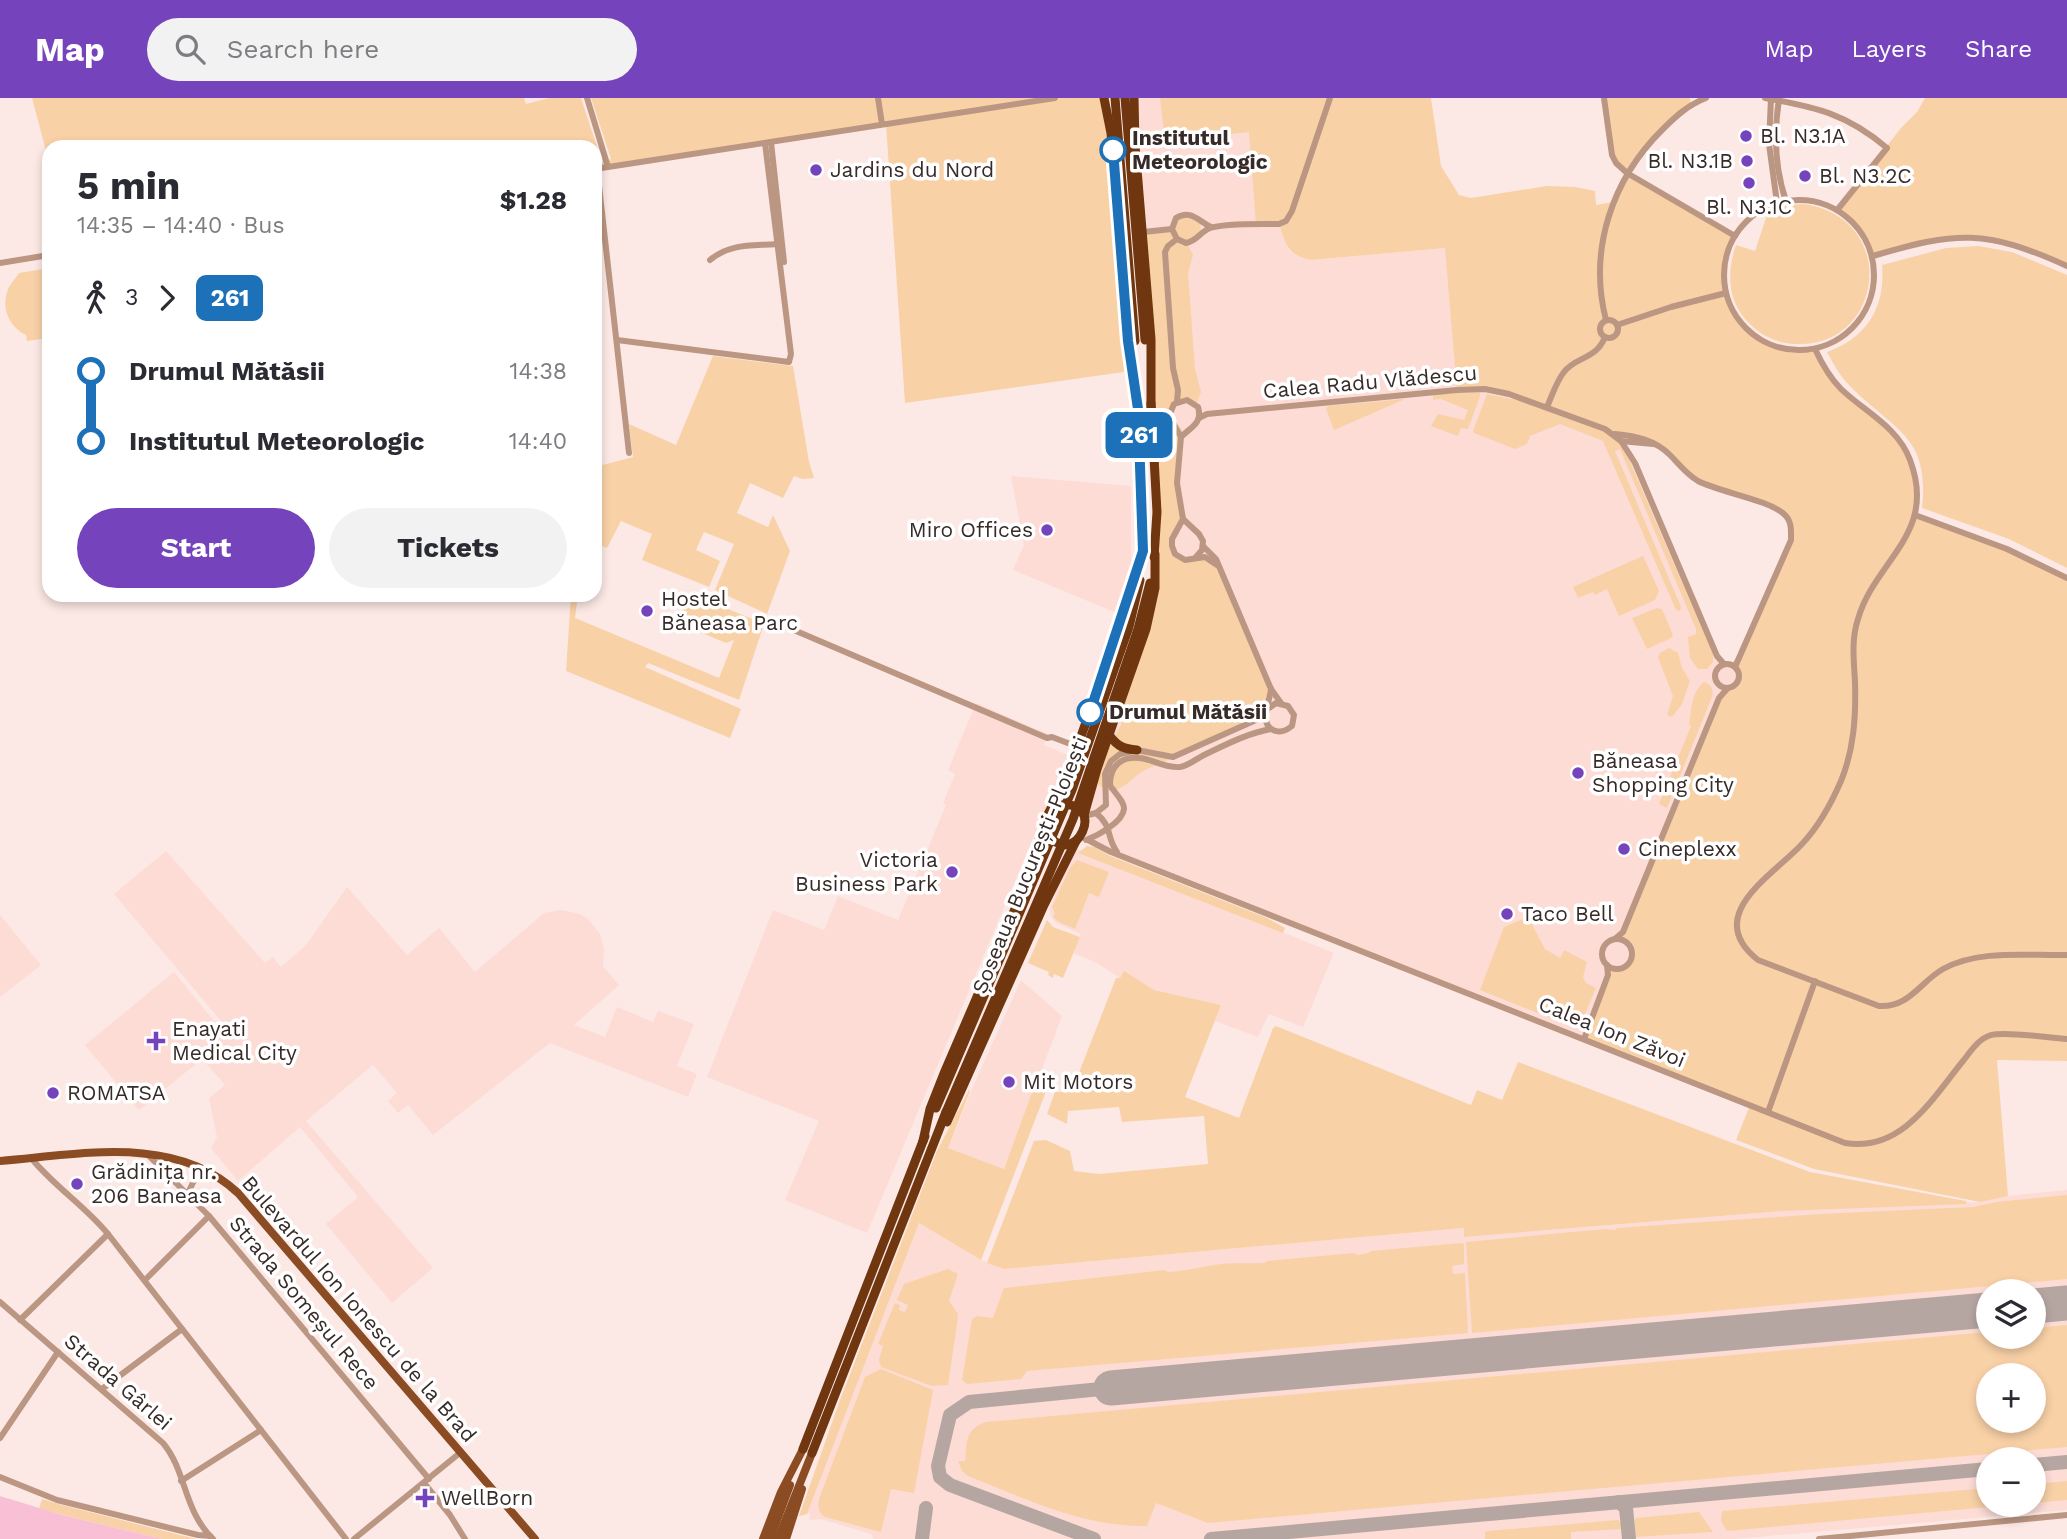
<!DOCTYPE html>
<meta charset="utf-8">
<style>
:root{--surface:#fff;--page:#f2f2f3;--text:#2b2b33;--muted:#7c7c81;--accent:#7544bc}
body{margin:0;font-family:"Work Sans",sans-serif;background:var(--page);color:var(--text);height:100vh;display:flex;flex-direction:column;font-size:26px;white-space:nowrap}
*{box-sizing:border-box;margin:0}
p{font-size:23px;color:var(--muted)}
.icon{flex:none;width:38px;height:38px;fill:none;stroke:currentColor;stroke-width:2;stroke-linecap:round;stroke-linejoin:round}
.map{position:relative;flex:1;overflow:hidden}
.drawer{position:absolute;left:42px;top:42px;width:560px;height:462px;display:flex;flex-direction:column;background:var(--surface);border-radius:21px;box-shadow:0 4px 10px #0003}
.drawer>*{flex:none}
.badge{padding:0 14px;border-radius:10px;font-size:24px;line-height:46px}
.controls{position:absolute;left:1976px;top:1181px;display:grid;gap:14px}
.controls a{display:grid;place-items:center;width:70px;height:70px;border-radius:50%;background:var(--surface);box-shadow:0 4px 10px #0003;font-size:35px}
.map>.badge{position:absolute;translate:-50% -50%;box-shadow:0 0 0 4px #fff}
.legs{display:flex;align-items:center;gap:10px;height:77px;padding:0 35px;font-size:23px}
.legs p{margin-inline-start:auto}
.headline{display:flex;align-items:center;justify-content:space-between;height:119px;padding:0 35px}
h1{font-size:38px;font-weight:700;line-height:52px}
.primary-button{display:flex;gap:14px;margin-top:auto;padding:14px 35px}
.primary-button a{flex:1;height:80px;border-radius:42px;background:var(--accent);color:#fff;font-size:28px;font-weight:700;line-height:80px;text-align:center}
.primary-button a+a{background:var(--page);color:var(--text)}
ul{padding:0 35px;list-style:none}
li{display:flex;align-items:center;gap:24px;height:70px;font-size:26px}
li i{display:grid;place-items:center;width:10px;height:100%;margin:0 9px;background:currentColor}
li i::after{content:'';width:18px;height:18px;margin:-9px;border:5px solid;border-radius:50%;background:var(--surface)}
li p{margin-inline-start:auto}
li:first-child i{background:linear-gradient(#0000 50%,currentColor 0)}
li:last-child i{background:linear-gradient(currentColor 50%,#0000 0)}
header{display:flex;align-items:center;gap:42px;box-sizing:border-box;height:98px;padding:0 35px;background:var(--accent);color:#fff}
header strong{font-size:33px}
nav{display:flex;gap:38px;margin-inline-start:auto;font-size:24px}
.search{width:490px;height:63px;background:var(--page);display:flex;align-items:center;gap:18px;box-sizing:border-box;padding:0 24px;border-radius:38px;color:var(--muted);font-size:26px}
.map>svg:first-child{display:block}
.built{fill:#fcdcd5;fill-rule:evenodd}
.green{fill:#f9d1a7;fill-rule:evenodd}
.water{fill:#f9c0d5}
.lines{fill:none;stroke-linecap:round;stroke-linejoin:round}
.taxiway{stroke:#b6a6a2;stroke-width:14}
.runway{stroke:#b6a6a2;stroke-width:35}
.minor{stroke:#bb9682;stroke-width:6}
.major{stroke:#8b4c24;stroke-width:8}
.highway{stroke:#6f360f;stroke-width:9}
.highway-bridge{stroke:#6f360f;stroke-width:9}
.line-1-casing{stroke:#fff;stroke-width:16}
.line-1{stroke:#1d71b8;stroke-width:10}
.poi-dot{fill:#7544bc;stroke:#fff;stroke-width:2.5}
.stop-1-dot{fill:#fff;stroke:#1d71b8;stroke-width:3.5}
.labels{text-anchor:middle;stroke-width:7;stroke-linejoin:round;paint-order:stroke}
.poi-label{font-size:21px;fill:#372b29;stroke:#fff;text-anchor:start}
.stop-label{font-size:21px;font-weight:bold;fill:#372b29;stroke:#fff;text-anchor:start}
.street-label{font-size:21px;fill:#372b29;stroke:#fff}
</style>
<header>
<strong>Map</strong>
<div class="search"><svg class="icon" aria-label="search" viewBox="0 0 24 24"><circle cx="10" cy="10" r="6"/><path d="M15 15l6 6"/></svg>Search here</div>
<nav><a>Map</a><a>Layers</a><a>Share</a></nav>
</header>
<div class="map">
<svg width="2067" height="1441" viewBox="0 0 2067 1441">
<rect width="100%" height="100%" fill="#fce9e5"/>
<g class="built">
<path d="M1134,0H1330L1279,126L1288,151L1293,156L1311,162L1445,150L1471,291L1509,296L1605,331L1635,365L1720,567H1731L1737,572L1739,580L1736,586L1732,589L1723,590L1620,841L1630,848V862L1623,869L1611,870L1584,941L1088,742L1076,743L1146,531L1157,436Z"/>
<path d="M1011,378L1131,388V469L1119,516L1013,472L1024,447Z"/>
<path d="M976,605L1048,636L1044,647L1068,657L867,1135L785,1102L819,1023L707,979L773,812L824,832L838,798L898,822L946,707L943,705L955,676L948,672Z"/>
<path d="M1075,750L1334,855L1303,929L1269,916L1258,939L1215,923L1220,907L1154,892L1125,874L1120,880L1097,865L1073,855L1081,836L1056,825L1051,819L1049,811Z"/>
<path d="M166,753L265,865L273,859L281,869L306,847L347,789L407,857L439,830L475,874L544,815L562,812L580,816L588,821L600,836L604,851L603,868L619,887L574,927L605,939L617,909L653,924L658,913L694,926L677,968L697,976L688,999L550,945L433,1037L408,1007L398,1015L388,1003L397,995L373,967L306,1023L433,1170L392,1205L326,1126L358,1099L300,1029L238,1083L211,1050L217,1039L209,1000L225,987L202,961L139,1012L85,947L174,874L227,939L232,936L114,796Z"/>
<path d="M0,817L41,867L0,899Z"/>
<path d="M1021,882L1062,918L1004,1071L948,1050L971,993Z"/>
<path d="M2067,1092V1412L1735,1441H874L871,1436L821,1421L809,1422L810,1415L807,1416L919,1125L981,1162L1004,1171L1464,1130L1465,1139L1783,1113L1977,1104L2008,1098ZM1988,1194H2034V1239H1988ZM1988,1278H2034V1323H1988ZM1988,1362H2034V1407H1988Z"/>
</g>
<g class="green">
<path d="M32,0H524L526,6L549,0H581L602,64L611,61L591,0H1104L1111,35L1124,274L905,305L886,26L595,71V49H49V64Z"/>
<path d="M1160,0H1431L1441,68L1459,97L1471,100L1547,88L1575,89L1595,93L1596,107L1613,104L1627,75L1616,65L1604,0H1690L1691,6L1672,22L1628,75L1735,138C1713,177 1728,230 1772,247C1785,252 1800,251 1815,251L1827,274L1896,337L1913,372L1915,417L2007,451L2067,480V963L1997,962L2008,1098L1980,1104L1814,1071L1736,1042L1750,1007L1584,941L1611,870L1623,869L1632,857L1628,846L1619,841L1722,590L1732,589L1738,582L1737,572L1731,567L1740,554L1791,442V432L1783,414L1697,382L1662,350L1613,336L1547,309L1485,291L1457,292L1445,150L1311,162C1286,156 1287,148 1279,126L1256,127L1249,34L1165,43Z"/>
<path d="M1925,0H2067V168L2010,145L1955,139L1873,158L1858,129L1838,111L1901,30L1917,14Z"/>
<path d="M1804,106C1901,121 1883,249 1797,246C1777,246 1759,237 1746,222C1727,200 1727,173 1736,147L1755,153L1768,114L1787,107Z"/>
<path d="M1182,116L1200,123L1201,135L1187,145L1193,157L1188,175L1195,271L1201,294L1196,307L1182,302L1169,314L1182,332L1177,368L1183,421L1172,448L1180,460L1202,459L1219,468L1271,591L1266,614L1252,625L1145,672C1131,680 1123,694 1106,693L1098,686L1094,678C1097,671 1099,663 1102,656C1112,639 1130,624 1121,604L1155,490L1143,134L1172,131Z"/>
<path d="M1978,148L2012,154L2067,177V470L2009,441L1922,410C1930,338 1895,333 1852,290C1841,280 1834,267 1827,254C1867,240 1886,208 1882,167L1946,150Z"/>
<path d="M49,170V240L27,243L26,237C8,228 0,208 9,189C12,184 16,180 19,175Z"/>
<path d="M713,258L793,268L809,364L814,380L802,381L794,378L783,400L750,385L737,415L768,429L773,417L790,453L767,516L715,492L734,446L704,434L696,452L720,463L709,489L642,462L652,436L621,423L607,450L595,445V369L633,359L629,326L676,347Z"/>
<path d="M1480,294V298L1468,331L1461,330L1458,338L1431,328L1438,316L1464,322L1468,312L1441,301L1433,302V296Z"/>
<path d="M1487,296L1522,303L1610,336L1619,344L1628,359L1713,556V564L1707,571H1698L1690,560L1688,539L1696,536V531L1620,351L1615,353L1681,509L1680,513L1676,512L1603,343L1560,326L1530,338L1527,346L1515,351L1474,335L1473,333Z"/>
<path d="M1405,301L1334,332L1326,311L1328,308Z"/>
<path d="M1643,458L1659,493L1655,502L1619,518L1607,491L1595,497L1593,494L1578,500L1573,489Z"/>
<path d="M689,496L701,501L702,500L764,526L739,602L648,565L645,569L741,611L730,640L566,573L571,497H578L575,520L719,580L734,542L726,545L690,530V527L678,522Z"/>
<path d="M1657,510L1662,511L1673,537L1671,540L1647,551L1632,520Z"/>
<path d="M1669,550L1678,555L1682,570L1690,583L1682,606L1672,619L1667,617L1673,598L1658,559L1660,555Z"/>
<path d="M1704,584C1711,586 1714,592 1712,599L1667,710L1659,706L1691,628L1689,626C1692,611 1691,594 1704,584Z"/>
<path d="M1087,748L1095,749L1108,757L1267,820L1285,830L1283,835L1078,755Z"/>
<path d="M1077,762L1109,774L1099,799L1089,795L1075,831L1057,823L1053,818L1055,816L1052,809L1070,770Z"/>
<path d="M1528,819L1545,851L1560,860L1564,852L1587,864L1583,879L1586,885L1596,890L1582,923L1565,926L1480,892L1504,829Z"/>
<path d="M1047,822L1053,829L1080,839L1063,880L1054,876L1053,880L1048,877L1049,874L1028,865Z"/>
<path d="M1124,873L1154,892L1221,907L1185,999L1239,1020L1273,930L1276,928L1471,1007L1477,992L1502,1002L1518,964L1810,1074L1966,1103L1967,1106L1783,1113L1464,1139V1130L1004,1171L987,1165L1034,1043L1046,1042L1070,1053L1074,1073L1099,1076L1208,1066L1204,1018L1122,1024L1119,1009L1068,1013L1067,1026L1047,1016L1055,994H1069L1073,990L1116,880H1120Z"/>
<path d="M1037,981L1047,991L981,1162L919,1125L807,1416L799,1418L840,1302L937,1053L969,992L970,993L948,1050L1004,1071Z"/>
<path d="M2067,1097V1181L1472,1235L1466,1144L1605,1131L1615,1132L1617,1130L1820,1116L1973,1109L1997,1104Z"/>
<path d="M1461,1145L1464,1146V1166L1452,1168L1453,1176L1465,1175L1468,1235L1027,1273L1021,1281L967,1286L962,1282L972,1221L977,1218L993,1220L1004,1190L1165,1172L1168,1174C1182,1173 1194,1171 1208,1168C1227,1164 1246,1166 1265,1165L1267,1163L1354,1155L1358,1157L1369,1155L1371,1153Z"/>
<path d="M948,1171L958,1176L949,1203L958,1216L957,1226L948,1287L932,1288L881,1269L879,1262L883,1248L878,1246L895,1205L900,1207L899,1212L905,1214L908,1207L897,1202L904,1186Z"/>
<path d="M2067,1227V1349L1208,1425L1156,1405L1147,1428C1083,1429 1026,1401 968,1378L962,1373L958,1363H965C967,1344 965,1331 986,1324L1988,1234V1239H2034V1230ZM1988,1278H2034V1323H1988Z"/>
<path d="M881,1271L933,1292L914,1395L891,1391L881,1434L825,1419C818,1414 818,1409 819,1401L865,1279Z"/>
<path d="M2067,1383V1402L2034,1405V1386Z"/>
<path d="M1988,1390V1407H2010L1727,1433L1721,1423L1722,1413Z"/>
<path d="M42,1401L62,1407L196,1441H162L39,1411Z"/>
<path d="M1699,1414L1713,1434L1635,1439L1634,1424L1636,1420Z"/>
<path d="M1618,1422L1622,1425V1431L1571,1434V1441H1485V1434L1488,1433Z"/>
</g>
<path class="water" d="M0,1398L59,1416L162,1441H0Z"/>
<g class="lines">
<g class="taxiway">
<path d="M2034,1367L2067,1364"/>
<path d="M1619,1404L1626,1410L1629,1441"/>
<path d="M922,1441L926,1410"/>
<path d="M1094,1441L950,1387L940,1379L938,1368L950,1317L969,1304L1111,1290"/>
<path d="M1211,1441L1988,1371"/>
</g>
<g class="runway">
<path d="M2034,1208L2067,1205"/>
<path d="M1111,1290L1988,1212"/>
</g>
<g class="minor">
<path d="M587,0L608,69"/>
<path d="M878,0L882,26"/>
<path d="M1604,0L1612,57L1616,65L1627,75L1735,138"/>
<path d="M1765,0C1816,9 1847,16 1887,50L1838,111"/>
<path d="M1771,0L1769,46L1777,105"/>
<path d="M1779,1C1774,34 1775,71 1786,103"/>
<path d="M771,44L784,164"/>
<path d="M597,70L629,355"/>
<path d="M595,71L1055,0"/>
<circle cx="1799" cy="177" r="75"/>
<path d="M1211,129C1198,123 1191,111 1176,120L1172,131L1177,141L1186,145C1197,143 1200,134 1210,130C1224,125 1262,126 1279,126L1286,123L1292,113L1330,0"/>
<path d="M1143,134L1172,131"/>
<path d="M1177,141L1168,148L1165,154L1173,270L1178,292L1177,304"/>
<path d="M1873,158C1958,133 1985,131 2067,168"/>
<path d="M710,162C730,145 752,148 777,146"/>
<path d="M0,165L49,157"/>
<path d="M1606,222C1588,152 1612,81 1663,31C1676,18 1688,7 1706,0"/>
<circle cx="1609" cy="231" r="9"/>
<path d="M1617,227L1671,209L1726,195"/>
<path d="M617,242L789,264L791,256L765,45"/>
<path d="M1815,251C1822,266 1829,279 1841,291C1865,314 1898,329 1910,362C1938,436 1875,462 1858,521C1851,542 1854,563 1855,584C1856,619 1854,651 1841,683C1831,706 1819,728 1802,746C1774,777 1701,817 1758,862L1879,908C1909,910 1920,884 1943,871C1979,851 2028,858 2067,857"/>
<path d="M1547,309C1552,298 1556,284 1564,274C1576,258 1596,262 1605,239"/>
<path d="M1199,320L1207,316L1457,292L1485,291L1509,296L1605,331L1621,343L1635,365L1717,558L1724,566"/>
<path d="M1615,336C1636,338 1655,342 1670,357C1679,366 1686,376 1698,383C1719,394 1769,402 1784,416C1792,423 1791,432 1791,442L1735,569"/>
<path d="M1181,339C1191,329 1203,325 1198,309L1187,302L1174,306L1169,318L1181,339L1177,385L1183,421L1199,436L1203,443L1202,452L1196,459"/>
<path d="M1621,343L1653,346"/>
<path d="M1915,417L2007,451L2067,480"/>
<path d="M1183,421L1172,441V448L1175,456L1185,462L1205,459L1217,467"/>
<path d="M1203,448L1216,461L1271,591L1281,605"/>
<path d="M768,521L1047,640L1052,639L1078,649"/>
<circle cx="1727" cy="578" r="12"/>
<path d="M1269,610L1276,605L1288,608L1294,617L1292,628C1287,632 1282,635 1276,633C1257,628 1270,604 1271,591"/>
<path d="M1096,715C1113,729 1106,739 1117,754"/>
<path d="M1084,718L1096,715L1106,707L1105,676L1111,663L1120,656L1137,652L1173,659L1265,618"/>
<path d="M1086,742C1097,738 1123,724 1124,711C1125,704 1113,693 1110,687C1110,675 1114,665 1126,661C1146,655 1161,671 1180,669C1188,668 1196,661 1204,657C1225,647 1248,635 1271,631"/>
<path d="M1088,742L1111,754L1845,1045C1902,1054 1932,1001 1963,963C1971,953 1978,941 1991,937C2007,933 2049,940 2067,941"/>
<path d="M1616,840L1623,834L1719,600L1727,591"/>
<circle cx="1617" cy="856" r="15"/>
<path d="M1584,941L1608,877L1607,867"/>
<path d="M1768,1014L1815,883"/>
<path d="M147,1056L209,1118L429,1381"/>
<path d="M32,1061C55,1089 85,1108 108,1136L346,1441"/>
<path d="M188,1095L200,1070"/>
<path d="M145,1182L209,1118"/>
<path d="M0,1204L163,1345C187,1374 183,1412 213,1441"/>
<path d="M20,1222L108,1136"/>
<path d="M102,1291L182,1231"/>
<path d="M0,1340L58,1254"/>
<path d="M0,1379L57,1402L198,1437L210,1438"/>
<path d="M181,1383L261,1332"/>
<path d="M424,1385L450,1417L465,1441"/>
<path d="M354,1441L461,1354"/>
<path d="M1819,1441L2067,1417"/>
</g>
<g class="major">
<path d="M0,1063C77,1057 175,1035 238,1095L535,1441"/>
<path d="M763,1441L781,1394L803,1351"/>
<path d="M770,1441L790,1387"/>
<path d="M778,1441L812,1355"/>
<path d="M786,1441L802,1391"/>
</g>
<g class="highway">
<path d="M1104,0L1111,35L1128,243L1138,311"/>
<path d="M1134,0L1135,47L1151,241V310"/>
<path d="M1151,305L1157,414L1154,459"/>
<path d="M1137,306L1142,391L1143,456"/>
<path d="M1109,637C1118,649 1124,651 1137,652"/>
<path d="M1084,717L1097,671L1146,531L1155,490V456"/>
<path d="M1047,735C1075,775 1109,701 1060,707"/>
<path d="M947,1024L1044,807L1076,743"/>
<path d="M923,1043L930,1011L945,973L1024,790L1046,720L1066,681L1122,522L1133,481L1143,453"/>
<path d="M803,1351L925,1038"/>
<path d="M812,1355L946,1014"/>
</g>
<g class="highway-bridge">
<path d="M1115,0L1135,243"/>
<path d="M1125,0L1145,242"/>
<path d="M936,1010L1072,692L1129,529L1140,482"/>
<path d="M946,1014L1073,721L1138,531L1150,485"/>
</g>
</g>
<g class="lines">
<g class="line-1-casing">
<path id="line-1" d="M1090,614L1143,453L1138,311L1128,243L1113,52"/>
</g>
<use href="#line-1" class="line-1"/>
</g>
<g class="poi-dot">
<circle cx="1746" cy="38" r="7"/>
<circle cx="1747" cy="63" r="7"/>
<circle cx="816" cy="72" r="7"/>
<circle cx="1805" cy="78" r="7"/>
<circle cx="1749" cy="85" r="7"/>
<circle cx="1047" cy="432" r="7"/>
<circle cx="647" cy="513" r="7"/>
<circle cx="1578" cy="675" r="7"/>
<circle cx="1624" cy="751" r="7"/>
<circle cx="952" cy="774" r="7"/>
<circle cx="1507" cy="816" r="7"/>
<path d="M152.5 932.5h7v7h7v7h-7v7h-7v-7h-7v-7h7z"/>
<circle cx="1009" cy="984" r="7"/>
<circle cx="53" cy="995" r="7"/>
<circle cx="77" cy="1086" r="7"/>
<path d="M421.5 1389.5h7v7h7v7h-7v7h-7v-7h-7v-7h7z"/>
</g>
<g class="stop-1-dot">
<circle cx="1113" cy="52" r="12"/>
<circle cx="1090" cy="614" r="12"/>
</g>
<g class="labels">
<g class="poi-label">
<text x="1760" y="45">Bl. N3.1A</text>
<text x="1733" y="70" text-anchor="end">Bl. N3.1B</text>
<text x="830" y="79">Jardins du Nord</text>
<text x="1819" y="85">Bl. N3.2C</text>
<text x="1749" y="116" text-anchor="middle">Bl. N3.1C</text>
<text x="1033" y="439" text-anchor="end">Miro Offices</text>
<text x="661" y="508">Hostel<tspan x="661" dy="24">Băneasa Parc</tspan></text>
<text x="1592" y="670">Băneasa<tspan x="1592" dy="24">Shopping City</tspan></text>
<text x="1638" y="758">Cineplexx</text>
<text x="938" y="769" text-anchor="end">Victoria<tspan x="938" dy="24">Business Park</tspan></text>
<text x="1521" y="823">Taco Bell</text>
<text x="172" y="938">Enayati<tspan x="172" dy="24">Medical City</tspan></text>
<text x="1023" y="991">Mit Motors</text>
<text x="67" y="1002">ROMATSA</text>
<text x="91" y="1081">Grădinița nr.<tspan x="91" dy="24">206 Baneasa</tspan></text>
<text x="441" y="1407">WellBorn</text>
</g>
<g class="stop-label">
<text x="1132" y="47">Institutul<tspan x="1132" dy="24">Meteorologic</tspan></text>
<text x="1109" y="621">Drumul Mătăsii</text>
</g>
<g class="street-label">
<text transform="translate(1370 284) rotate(-5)" y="7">Calea Radu Vlădescu</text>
<text transform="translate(1030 767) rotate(-68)" y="7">Șoseaua București-Ploiești</text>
<text transform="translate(1612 934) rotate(22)" y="7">Calea Ion Zăvoi</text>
<text transform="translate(304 1205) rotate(50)" y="7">Strada Someșul Rece</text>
<text transform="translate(359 1211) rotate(49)" y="7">Bulevardul Ion Ionescu de la Brad</text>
<text transform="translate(118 1284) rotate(41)" y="7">Strada Gârlei</text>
</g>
</g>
</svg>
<div class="controls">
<a><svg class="icon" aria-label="layers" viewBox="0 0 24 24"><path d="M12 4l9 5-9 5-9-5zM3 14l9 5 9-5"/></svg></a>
<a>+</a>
<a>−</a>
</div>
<b class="badge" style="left:1139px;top:337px;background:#1d71b8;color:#fff">261</b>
<section class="drawer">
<div class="headline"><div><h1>5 min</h1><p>14:35 – 14:40 · Bus</p></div><b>$1.28</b></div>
<div class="legs"><svg class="icon" aria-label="walk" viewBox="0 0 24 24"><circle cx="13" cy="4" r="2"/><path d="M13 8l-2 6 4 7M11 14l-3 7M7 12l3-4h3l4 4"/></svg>3<svg class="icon" aria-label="forward" viewBox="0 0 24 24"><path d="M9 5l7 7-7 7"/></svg><b class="badge" style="background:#1d71b8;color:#fff">261</b></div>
<ul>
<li><i style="color:#1d71b8"></i><b>Drumul Mătăsii</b><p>14:38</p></li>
<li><i style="color:#1d71b8"></i><b>Institutul Meteorologic</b><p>14:40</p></li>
</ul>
<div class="primary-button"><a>Start</a><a>Tickets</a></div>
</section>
</div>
